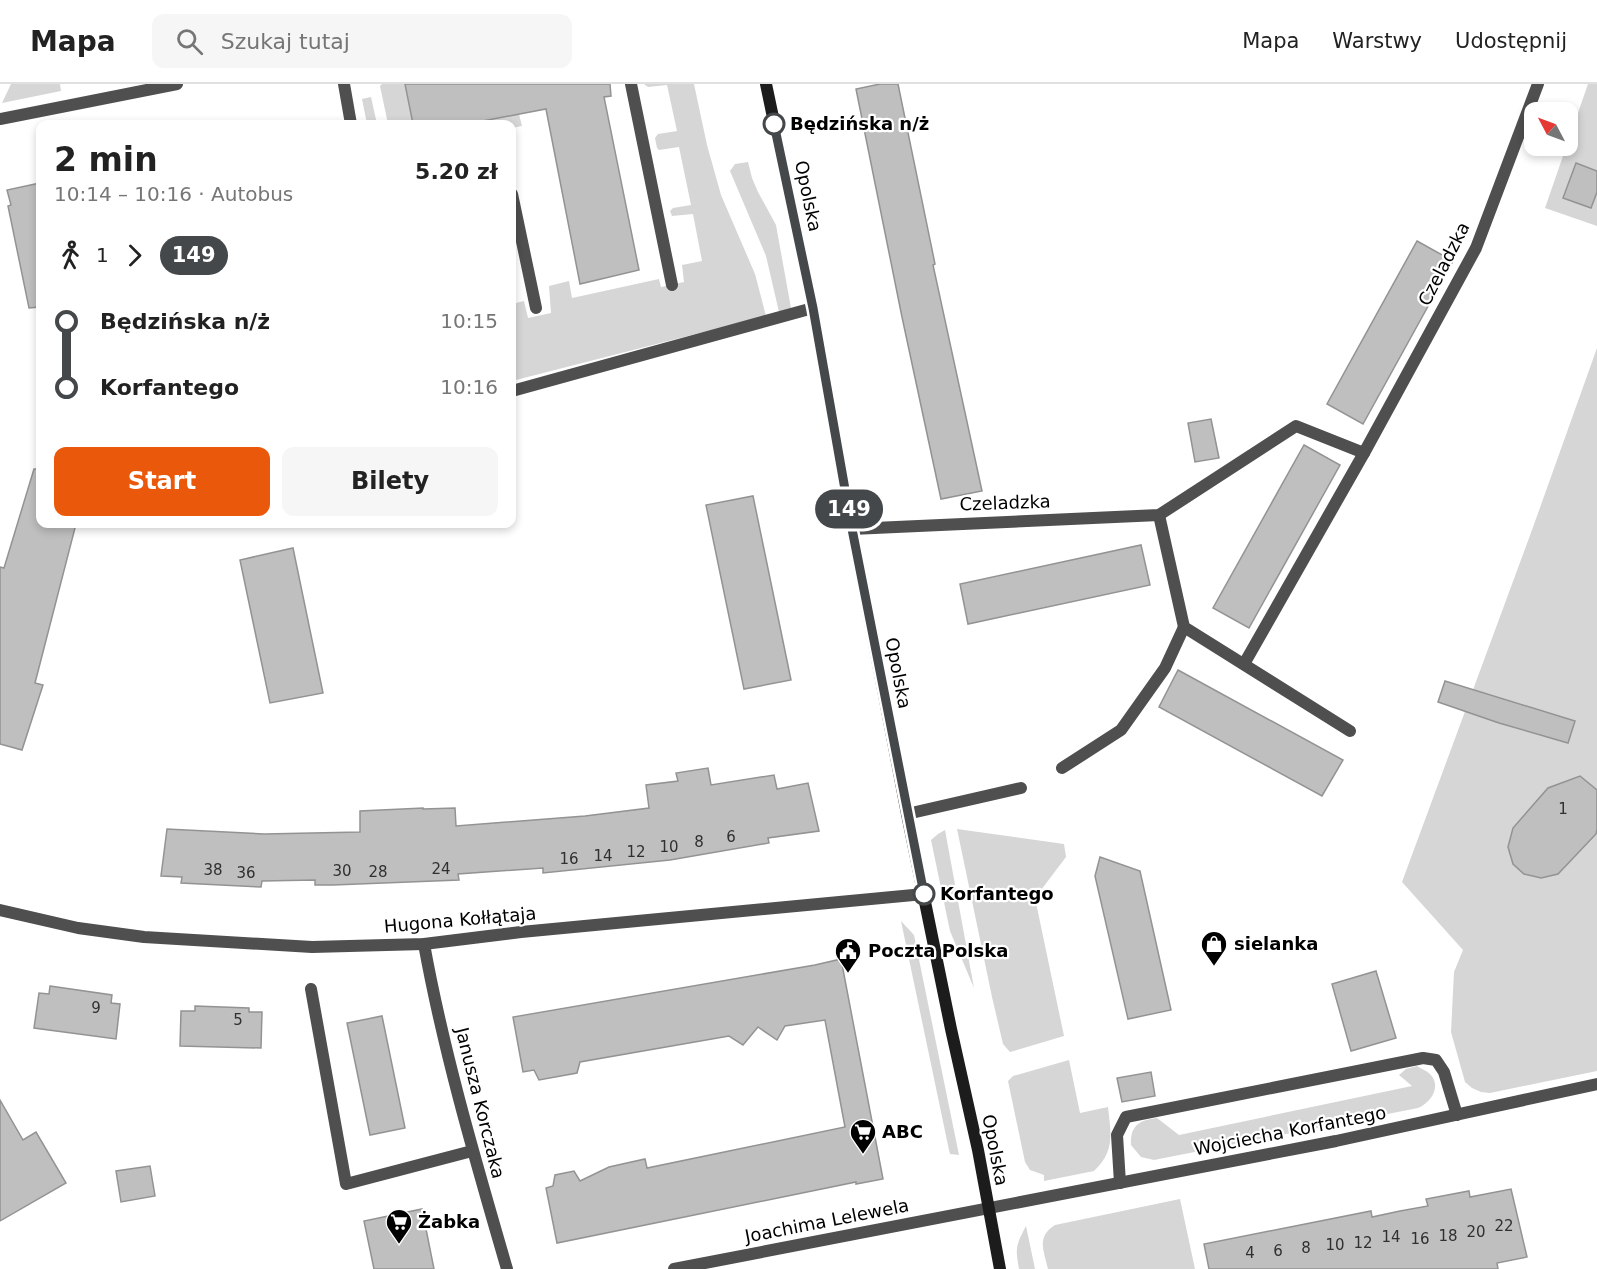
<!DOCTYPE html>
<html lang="pl">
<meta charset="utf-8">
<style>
:root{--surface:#fff;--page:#f6f6f6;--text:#222;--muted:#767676;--line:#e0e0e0;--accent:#ea580c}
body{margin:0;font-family:"DejaVu Sans",sans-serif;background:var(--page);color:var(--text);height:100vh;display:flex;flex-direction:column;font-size:22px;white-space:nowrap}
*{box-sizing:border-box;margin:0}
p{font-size:20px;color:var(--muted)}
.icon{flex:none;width:33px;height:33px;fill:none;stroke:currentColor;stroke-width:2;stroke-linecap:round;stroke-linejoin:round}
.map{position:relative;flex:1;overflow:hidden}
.drawer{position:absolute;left:36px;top:36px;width:480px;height:408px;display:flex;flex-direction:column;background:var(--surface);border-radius:12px;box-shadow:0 3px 9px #0003}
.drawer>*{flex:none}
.badge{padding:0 12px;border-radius:20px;font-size:21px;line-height:39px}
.needle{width:39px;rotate:311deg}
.buttons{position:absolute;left:1524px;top:18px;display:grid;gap:12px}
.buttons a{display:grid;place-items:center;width:54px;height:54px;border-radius:12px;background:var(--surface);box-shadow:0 3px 9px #0003;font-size:30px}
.map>.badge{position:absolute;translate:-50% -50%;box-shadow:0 0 0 3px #fff}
.legs{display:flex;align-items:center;gap:9px;height:66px;padding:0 18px;font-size:20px}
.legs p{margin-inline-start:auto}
.overview{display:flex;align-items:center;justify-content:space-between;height:102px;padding:0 18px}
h1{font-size:33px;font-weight:700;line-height:45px}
.button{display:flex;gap:12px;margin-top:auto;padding:12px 18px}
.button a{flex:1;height:69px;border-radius:12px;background:var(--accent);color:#fff;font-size:24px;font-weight:700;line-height:69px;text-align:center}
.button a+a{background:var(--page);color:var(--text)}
ul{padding:0 18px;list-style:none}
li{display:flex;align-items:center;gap:21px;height:66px;font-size:22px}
li i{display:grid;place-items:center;width:9px;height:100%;margin:0 8px;background:currentColor}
li i::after{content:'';width:15px;height:15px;margin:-8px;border:4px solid;border-radius:50%;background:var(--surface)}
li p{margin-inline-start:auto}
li:first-child i{background:linear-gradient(#0000 50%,currentColor 0)}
li:last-child i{background:linear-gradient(currentColor 50%,#0000 0)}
header{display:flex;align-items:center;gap:36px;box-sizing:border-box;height:84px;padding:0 30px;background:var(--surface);border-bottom:2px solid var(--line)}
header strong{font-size:28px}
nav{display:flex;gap:33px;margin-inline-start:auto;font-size:21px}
.search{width:420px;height:54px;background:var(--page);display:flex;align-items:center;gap:15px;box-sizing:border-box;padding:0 21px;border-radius:12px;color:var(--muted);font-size:22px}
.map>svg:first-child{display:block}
.green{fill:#d6d6d6}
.building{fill:#bfbfbf;stroke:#939393;stroke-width:1.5}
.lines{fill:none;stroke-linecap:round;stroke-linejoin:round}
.lane{stroke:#4f4f4f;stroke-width:12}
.street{stroke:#4f4f4f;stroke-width:12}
.secondary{stroke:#1c1c1c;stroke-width:12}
.line-1-casing{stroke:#fff;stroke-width:14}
.line-1{stroke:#45484a;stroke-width:9}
.stop-1-dot{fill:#fff;stroke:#45484a;stroke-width:3}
.labels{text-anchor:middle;stroke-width:4.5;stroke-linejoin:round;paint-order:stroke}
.number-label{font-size:15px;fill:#303030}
.stop-label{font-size:18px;font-weight:bold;fill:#000;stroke:#fff;text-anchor:start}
.street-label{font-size:18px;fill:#000;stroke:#fff}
.poi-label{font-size:18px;font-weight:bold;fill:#000;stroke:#fff;text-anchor:start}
</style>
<header>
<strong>Mapa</strong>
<div class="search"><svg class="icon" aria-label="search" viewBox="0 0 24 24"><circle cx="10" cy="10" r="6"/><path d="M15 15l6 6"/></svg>Szukaj tutaj</div>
<nav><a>Mapa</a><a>Warstwy</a><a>Udostępnij</a></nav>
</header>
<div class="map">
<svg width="1597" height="1185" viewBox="0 0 1597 1185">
<rect width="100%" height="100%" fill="#fff"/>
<g class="green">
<path d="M11,0H60L61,7L2,19Z"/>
<path d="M382,0H405L413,40H388L380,2Z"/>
<path d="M644,0H694L707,61L721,111L755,190L766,232L512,297V220L524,217L528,234L551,229L549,202L569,197L572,214L659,195L661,203L684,198L682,181L702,177L693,130L672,132L670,127L673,124L691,121L679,63L659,66L657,64L655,54L658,50L677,47L667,1L648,3Z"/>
<path d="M1588,0H1597V142L1545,124Z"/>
<path d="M371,13L377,40H367L362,15Z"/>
<path d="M519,30L522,42L512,44V40H467Z"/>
<path d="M748,78L752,94L758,108L776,141L791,224L779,228L766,172L730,87L735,80Z"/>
<path d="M1597,264V987L1490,1009L1481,1008L1472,1004L1465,998L1451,948L1454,888L1463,866L1402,798L1532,446Z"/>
<path d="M957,745L1064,760L1066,773L1035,814L1064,952L1010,968L1003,960L992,913Z"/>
<path d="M945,746L974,904L950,847L931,756L938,750Z"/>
<path d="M901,837L914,851L959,1071L950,1070L949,1066Z"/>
<path d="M1069,976L1080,1029L1108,1023C1111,1050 1115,1067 1094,1087L1044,1097V1091L1030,1086L1025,1078L1008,997L1013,992Z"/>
<path d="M1417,982C1421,985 1426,986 1430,990C1442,1002 1431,1019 1418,1024L1154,1076L1141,1073L1131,1061C1130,1042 1139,1036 1157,1034L1179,1051L1412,1002L1399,991L1406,985Z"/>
<path d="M1180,1115L1195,1185H1048C1044,1166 1036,1153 1055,1141Z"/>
<path d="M1026,1142L1035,1185H1019C1015,1164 1016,1161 1026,1142Z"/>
</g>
<g class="building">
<path d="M405,0H610L611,12L604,13L639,186L580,200L546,25L467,40H413Z"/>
<path d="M880,0H898L935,180L933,181L982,407L941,415L902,233L856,5Z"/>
<path d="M1576,79L1597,87V108L1591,124L1563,114Z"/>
<path d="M40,99V223L29,224L8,122L11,121L7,106Z"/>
<path d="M1417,157L1453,177L1363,340L1327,320Z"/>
<path d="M1211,335L1219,374L1195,378L1188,339Z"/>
<path d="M1304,361L1340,381L1249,544L1213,524Z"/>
<path d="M34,385H40V440H76L35,599L43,601L22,666L0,660V483L4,484Z"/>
<path d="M753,412L791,596L744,605L706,421Z"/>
<path d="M1141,461L1150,501L968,540L960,500Z"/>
<path d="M293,464L323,609L270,619L240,476Z"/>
<path d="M1178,586L1343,676L1322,712L1159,623Z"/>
<path d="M1445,597L1575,637L1568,659L1499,639L1438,618Z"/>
<path d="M708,684L711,701L774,691L777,705L808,699L819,747L768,754L769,759L670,776L543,789V784L458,790L459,796L333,801H315V796L262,797L261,803L181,799L182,793L161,792L167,745L264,750L360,748V727L423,724V725L455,724L456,742L585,732L649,724L646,701L678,697L676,689Z"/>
<path d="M1580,692L1597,706V745L1596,750L1558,790L1541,794L1524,790L1513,780L1508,763L1513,744L1548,704Z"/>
<path d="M1100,773L1140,787L1171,926L1128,935L1095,792Z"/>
<path d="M841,875L883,1095L856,1100V1098L557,1159L546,1104L553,1102L555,1091L574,1087L580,1097L609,1083L645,1075L647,1084L845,1043L825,936L785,942L777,956L758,943L743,961L729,952L580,978L577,989L539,996L534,986L523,988L513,933L815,881Z"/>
<path d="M1376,887L1396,954L1351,967L1332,900Z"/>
<path d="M50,902L112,911L111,919L120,920L116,955L34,944L39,909L49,910Z"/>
<path d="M195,922L249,924V928H262L261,964L180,962L181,927H195Z"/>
<path d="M382,932L405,1044L370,1051L347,939Z"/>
<path d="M1151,988L1155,1012L1122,1018L1117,994Z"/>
<path d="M0,1016L23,1056L36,1048L66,1099L0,1137Z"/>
<path d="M150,1082L155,1112L121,1118L116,1087Z"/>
<path d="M1511,1105L1527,1173L1497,1179L1498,1185H1209L1204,1160L1371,1127L1372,1133L1400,1127L1428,1122L1426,1115L1469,1107L1470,1113Z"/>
<path d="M422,1125L434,1185H374L364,1137Z"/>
</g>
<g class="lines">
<g class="lane">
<path d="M512,307L813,224"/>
<path d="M1159,431L1184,543L1350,647"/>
<path d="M852,445L1159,431L1296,342L1364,369L1476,164L1538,0"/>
<path d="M1244,580L1364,369"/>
<path d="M1062,684L1121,646L1165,584L1184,543"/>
<path d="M907,730L1021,704"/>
<path d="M311,905L346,1100L472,1067"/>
<path d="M1120,1099L1117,1051L1126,1033L1423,974L1436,976L1444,988L1457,1031"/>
</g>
<g class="street">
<path d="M344,0L351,40"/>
<path d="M631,0L672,201"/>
<path d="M0,35L177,0"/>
<path d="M512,110L536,224"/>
<path d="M0,826L78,844L144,853L312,863L424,860L521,848L924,810"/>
<path d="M424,860C444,970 476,1078 507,1185"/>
<path d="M674,1185L1336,1057L1597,1000"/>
</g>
<path class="secondary" d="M766,0L813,224L852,445L907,730L951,945L978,1066L1000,1185"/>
</g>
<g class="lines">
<g class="line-1-casing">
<path id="line-1" d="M774,40L813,224L852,445L924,810"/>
</g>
<use href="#line-1" class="line-1"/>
</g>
<defs>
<g id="shop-pin" transform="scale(1.35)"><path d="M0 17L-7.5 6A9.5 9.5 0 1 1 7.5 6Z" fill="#000" stroke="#fff"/><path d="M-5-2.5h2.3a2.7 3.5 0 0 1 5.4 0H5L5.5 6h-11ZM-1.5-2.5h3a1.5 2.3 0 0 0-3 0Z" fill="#fff"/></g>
<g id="civic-pin" transform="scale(1.35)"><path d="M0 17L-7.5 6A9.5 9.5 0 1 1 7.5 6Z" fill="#000" stroke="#fff"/><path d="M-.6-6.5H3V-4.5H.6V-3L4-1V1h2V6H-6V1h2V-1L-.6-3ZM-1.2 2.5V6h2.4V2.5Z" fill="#fff"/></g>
<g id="supermarket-pin" transform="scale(1.35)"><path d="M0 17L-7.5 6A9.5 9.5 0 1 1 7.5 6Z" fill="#000" stroke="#fff"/><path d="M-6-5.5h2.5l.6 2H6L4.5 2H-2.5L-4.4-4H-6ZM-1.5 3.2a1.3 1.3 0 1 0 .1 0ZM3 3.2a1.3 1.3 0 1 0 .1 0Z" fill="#fff"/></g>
</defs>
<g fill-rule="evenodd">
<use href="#shop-pin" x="1214" y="860"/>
<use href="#civic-pin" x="848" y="867"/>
<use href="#supermarket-pin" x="863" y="1048"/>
<use href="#supermarket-pin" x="399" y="1138"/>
</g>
<g class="stop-1-dot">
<circle cx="774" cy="40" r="10"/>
<circle cx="924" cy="810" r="10"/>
</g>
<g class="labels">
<g class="number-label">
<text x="1563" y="730">1</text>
<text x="731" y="758">6</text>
<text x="699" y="763">8</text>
<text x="669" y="768">10</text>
<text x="636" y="773">12</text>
<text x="603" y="777">14</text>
<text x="569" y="780">16</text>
<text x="441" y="790">24</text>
<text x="213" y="791">38</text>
<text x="342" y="792">30</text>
<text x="378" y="793">28</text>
<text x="246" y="794">36</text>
<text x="96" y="929">9</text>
<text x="238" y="941">5</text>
<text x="1504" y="1147">22</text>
<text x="1476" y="1153">20</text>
<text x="1448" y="1157">18</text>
<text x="1391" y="1158">14</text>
<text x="1420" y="1160">16</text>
<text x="1363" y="1164">12</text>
<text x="1335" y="1166">10</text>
<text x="1306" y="1169">8</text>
<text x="1278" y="1172">6</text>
<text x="1250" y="1174">4</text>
</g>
<g class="stop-label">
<text x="790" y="46">Będzińska n/ż</text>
<text x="940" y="816">Korfantego</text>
</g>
<g class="street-label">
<text transform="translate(808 112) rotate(78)" y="6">Opolska</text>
<text transform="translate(1444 180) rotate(-63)" y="6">Czeladzka</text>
<text transform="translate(1005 419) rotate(-2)" y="6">Czeladzka</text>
<text transform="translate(898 589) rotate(79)" y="6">Opolska</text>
<text transform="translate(460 836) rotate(-5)" y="6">Hugona Kołłątaja</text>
<text transform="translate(480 1019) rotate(76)" y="6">Janusza Korczaka</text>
<text transform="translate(1290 1047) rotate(-11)" y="6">Wojciecha Korfantego</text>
<text transform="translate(995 1066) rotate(79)" y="6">Opolska</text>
<text transform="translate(827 1137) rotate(-11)" y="6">Joachima Lelewela</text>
</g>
<g class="poi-label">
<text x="1234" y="866">sielanka</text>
<text x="868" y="873">Poczta Polska</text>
<text x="882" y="1054">ABC</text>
<text x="418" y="1144">Żabka</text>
</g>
</g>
</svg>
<div class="buttons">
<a><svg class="needle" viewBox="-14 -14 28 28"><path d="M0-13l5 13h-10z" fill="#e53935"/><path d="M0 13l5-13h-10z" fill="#767676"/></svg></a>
</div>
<b class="badge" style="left:849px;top:425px;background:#45484a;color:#fff">149</b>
<section class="drawer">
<div class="overview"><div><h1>2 min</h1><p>10:14 – 10:16 · Autobus</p></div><b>5.20 zł</b></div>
<div class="legs"><svg class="icon" aria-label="walk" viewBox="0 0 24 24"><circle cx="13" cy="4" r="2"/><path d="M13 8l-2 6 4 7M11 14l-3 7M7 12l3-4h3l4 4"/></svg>1<svg class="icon" aria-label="forward" viewBox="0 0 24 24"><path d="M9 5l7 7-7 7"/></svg><b class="badge" style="background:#45484a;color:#fff">149</b></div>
<ul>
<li><i style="color:#45484a"></i><b>Będzińska n/ż</b><p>10:15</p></li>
<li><i style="color:#45484a"></i><b>Korfantego</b><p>10:16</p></li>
</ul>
<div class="button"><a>Start</a><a>Bilety</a></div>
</section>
</div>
